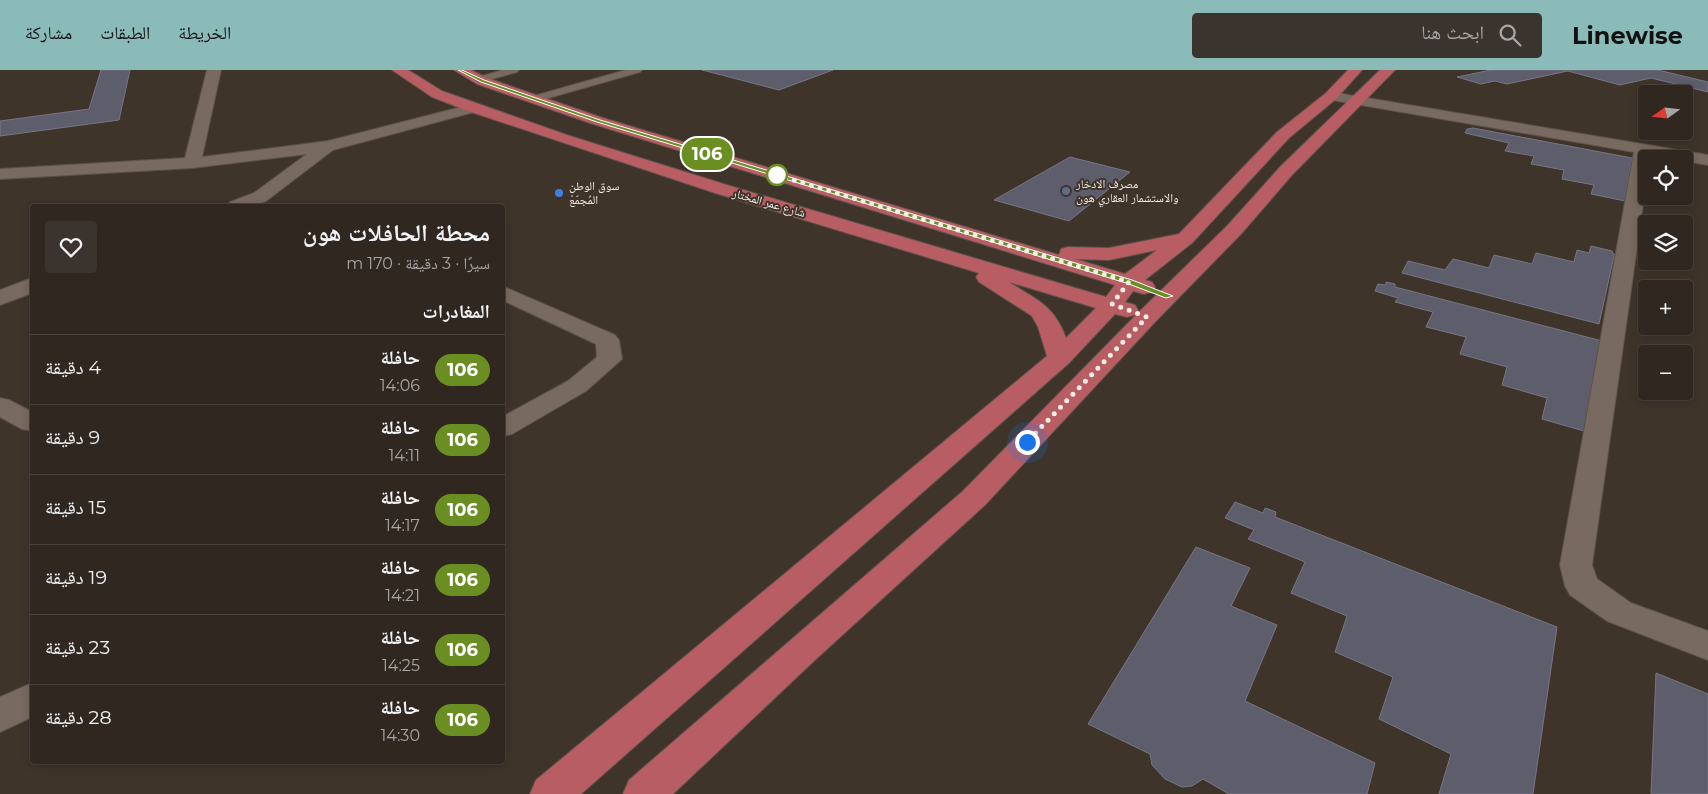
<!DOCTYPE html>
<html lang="ar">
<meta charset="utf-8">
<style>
:root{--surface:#2f2720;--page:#3b332d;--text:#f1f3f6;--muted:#a7a5a5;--line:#4a443e;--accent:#8bbbb9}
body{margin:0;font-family:Montserrat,"Noto Naskh Arabic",sans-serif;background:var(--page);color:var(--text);direction:rtl;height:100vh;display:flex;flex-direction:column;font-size:19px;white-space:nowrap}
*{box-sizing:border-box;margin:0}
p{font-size:16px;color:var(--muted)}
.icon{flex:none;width:28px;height:28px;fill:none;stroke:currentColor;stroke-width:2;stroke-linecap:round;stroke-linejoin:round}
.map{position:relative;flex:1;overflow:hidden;direction:ltr}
.sheet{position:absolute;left:30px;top:134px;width:475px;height:560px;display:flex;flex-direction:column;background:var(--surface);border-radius:5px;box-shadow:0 2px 8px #0003,0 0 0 1px var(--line);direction:rtl}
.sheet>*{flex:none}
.badge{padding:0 10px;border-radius:16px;font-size:18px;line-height:32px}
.needle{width:32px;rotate:255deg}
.tools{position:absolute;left:1638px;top:15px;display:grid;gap:10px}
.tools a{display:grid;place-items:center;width:55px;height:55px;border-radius:5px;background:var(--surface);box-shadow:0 2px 8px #0003,0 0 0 1px var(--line);font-size:25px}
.you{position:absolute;width:25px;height:25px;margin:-12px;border:4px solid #fff;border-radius:50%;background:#1a73e8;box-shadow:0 0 0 8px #1a73e833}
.map>.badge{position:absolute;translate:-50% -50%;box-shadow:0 0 0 2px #fff}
h2{padding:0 15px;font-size:19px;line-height:45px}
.round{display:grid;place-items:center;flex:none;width:52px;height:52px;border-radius:5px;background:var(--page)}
.headline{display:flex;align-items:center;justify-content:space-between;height:85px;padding:0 15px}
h1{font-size:24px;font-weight:800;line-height:38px}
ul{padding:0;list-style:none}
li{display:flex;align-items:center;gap:15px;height:70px;padding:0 15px;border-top:1px solid var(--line)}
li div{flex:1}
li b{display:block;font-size:19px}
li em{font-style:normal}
li .badge{min-width:55px;font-weight:700;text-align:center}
header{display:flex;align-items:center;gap:30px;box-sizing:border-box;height:70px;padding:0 25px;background:var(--accent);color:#111}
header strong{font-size:24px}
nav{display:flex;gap:28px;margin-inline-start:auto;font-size:18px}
.search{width:350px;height:45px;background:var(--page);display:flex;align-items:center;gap:12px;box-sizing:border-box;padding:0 18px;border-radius:5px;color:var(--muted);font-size:19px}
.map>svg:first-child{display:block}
.building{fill:#5d5d6c;stroke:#777686}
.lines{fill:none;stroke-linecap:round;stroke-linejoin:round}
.service-casing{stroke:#5c5249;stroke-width:2}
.minor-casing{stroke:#5c5249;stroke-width:2}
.primary-casing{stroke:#5c5249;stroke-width:2}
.service{fill:#786a60;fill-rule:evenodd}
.minor{fill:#786a60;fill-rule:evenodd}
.primary{fill:#b85d64;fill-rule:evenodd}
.line{fill:#6b8e23;stroke:#fff}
.walk{stroke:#f4ede6;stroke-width:5;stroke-dasharray:0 9}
.stop-dot{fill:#fff;stroke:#6b8e23;stroke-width:2.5}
.service-dot{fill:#5c6f8a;stroke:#3f342a;stroke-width:2}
.shop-dot{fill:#3f7fe0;stroke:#3f342a;stroke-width:2}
.labels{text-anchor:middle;stroke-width:4;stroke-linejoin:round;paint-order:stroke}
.far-poi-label{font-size:12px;fill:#f4ede6;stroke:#3f342a;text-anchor:start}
.far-street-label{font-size:12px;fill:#f4ede6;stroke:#3f342a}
</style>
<header>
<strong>Linewise</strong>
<div class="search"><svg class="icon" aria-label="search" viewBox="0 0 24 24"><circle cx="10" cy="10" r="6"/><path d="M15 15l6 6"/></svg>ابحث هنا</div>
<nav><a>الخريطة</a><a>الطبقات</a><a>مشاركة</a></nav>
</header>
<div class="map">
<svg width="1708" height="724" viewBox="0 0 1708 724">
<rect width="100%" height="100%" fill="#3f342a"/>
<g class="building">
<path d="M101,0H130L119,50L0,66V51L89,39Z"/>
<path d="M702,0H833L779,20Z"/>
<path d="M1491,0H1658L1708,12V22L1651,8L1620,15L1568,1L1507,14L1495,11L1481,14L1457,7Z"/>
<path d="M1473,58L1632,88L1625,131L1591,124L1594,115L1562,109L1564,100L1531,94L1534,86L1505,81L1509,73L1465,63L1467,59Z"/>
<path d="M1070,87L1130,102L1069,151L994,130Z"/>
<path d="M1591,176L1612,181L1613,184L1620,185V188L1614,186L1599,254L1402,203L1408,191L1445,200L1453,189L1489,198L1494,185L1532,194L1536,183L1574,192L1577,180L1589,183Z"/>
<path d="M1386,212L1395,214V217L1606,272L1591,363L1542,349L1547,328L1502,315L1507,297L1460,284L1466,267L1426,257L1433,242L1395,232L1398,228L1375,221L1378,214L1386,215Z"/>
<path d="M1235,432L1263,443L1265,438L1276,442L1275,447L1557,557L1533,724H1439L1451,684L1379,649L1393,607L1335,582L1347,546L1291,523L1305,492L1248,469L1254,460L1225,448Z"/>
<path d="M1196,477L1250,498L1231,536L1277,555L1245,631L1375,693L1367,724H1229L1203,709L1192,716L1182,717L1165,709L1152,695L1150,684L1088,654Z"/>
<path d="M1656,603L1708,624V724H1651Z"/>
</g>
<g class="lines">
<g class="service-casing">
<g id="service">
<path d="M503,0H519L517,2L478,13L473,10L475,8Z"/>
<path d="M626,0H642L640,2L538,31L534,32L529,29L530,27Z"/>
</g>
</g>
<g class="minor-casing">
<g id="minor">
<path d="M207,0H221L202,87L328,71L473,34L478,35L480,38L478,41L333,80L266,131L253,136H228L230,132L254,123L307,84L192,98L0,109V99L185,88Z"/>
<path d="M1331,22L1708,85V95L1684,91V89L1650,85V89H1646V114L1592,495L1597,509L1631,533L1708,561V590L1607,551L1570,525L1565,516L1560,495L1634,82L1326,29L1324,26L1326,23Z"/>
<path d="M32,208V223L0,235V220Z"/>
<path d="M502,216L615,265L619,270L622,289L586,321L512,364L502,366V347L568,311L597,287L596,274L502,230Z"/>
<path d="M0,328L9,330L32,342V361L22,359L0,347Z"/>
<path d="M32,613V647L0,662V627Z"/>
</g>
</g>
<g class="primary-casing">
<g id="primary">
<path d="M392,0H408L442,21L570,66L727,115L1106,227L1115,215L593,54L477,14L454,0H471L487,8L603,48L1059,185L1061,179L1068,177L1109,178L1179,164L1277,62L1326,23L1348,0H1362L1336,29L1289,68L1192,173L1145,210L1152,212L1155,217L1152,222L1144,224L1133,221L1125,232L1135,235L1138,240L1135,245L1127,247L1115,244L1069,293L581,724H530L536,710L1047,286L1038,257L1032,246L979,212L976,207L979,203L715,123L468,41L432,27ZM1157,180L1125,204L1075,189L1109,190ZM1009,212L1096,238L1066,268C1054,235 1037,230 1009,212Z"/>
<path d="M1380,0H1395L1292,105L1241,164L1155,252L985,435L815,590L673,724H623L629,710L963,421L1139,242L1227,156L1280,97Z"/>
</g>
</g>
<use href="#service" class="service"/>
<use href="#minor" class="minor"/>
<use href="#primary" class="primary"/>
</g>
<path class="line" d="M458,0H462L484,10L600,50L1132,210L1173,226L1166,228L1126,213L1012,178L597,52L481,12Z"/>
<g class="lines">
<path class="walk" d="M777,105L1129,212L1112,234L1147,247L1027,372"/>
</g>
<circle class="stop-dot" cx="777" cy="105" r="10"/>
<circle class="service-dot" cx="1066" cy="121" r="5"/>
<circle class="shop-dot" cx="559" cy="123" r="5"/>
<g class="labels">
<g class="far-poi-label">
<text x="1076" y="118">مصرف الادخار<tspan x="1076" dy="14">والاستشمار العقاري هون</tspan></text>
<text x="569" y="120">سوق الوطن<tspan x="569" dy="14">المُجمّعْ</tspan></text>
</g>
<g class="far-street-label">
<text transform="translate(769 133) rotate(16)" y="4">شارع عمر المختار</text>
</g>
</g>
</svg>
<div class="tools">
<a><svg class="needle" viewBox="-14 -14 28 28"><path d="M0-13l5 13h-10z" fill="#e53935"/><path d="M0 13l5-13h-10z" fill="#a7a5a5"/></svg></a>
<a><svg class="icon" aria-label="locate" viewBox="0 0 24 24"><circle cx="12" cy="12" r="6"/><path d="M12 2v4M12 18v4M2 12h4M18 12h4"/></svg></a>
<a><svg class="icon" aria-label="layers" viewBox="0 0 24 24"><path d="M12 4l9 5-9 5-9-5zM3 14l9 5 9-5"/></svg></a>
<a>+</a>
<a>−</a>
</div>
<div class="you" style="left:1027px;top:372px"></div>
<b class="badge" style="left:707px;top:84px;background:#6b8e23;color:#fff">106</b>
<section class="sheet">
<div class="headline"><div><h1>محطة الحافلات هون</h1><p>سيرًا · 3 دقيقة · 170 m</p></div><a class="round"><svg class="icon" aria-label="heart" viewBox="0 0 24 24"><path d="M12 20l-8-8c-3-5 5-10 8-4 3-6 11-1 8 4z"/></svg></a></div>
<h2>المغادرات</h2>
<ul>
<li><span class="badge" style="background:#6b8e23;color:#fff">106</span><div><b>حافلة</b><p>14:06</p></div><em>4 دقيقة</em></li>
<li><span class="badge" style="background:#6b8e23;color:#fff">106</span><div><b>حافلة</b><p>14:11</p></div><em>9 دقيقة</em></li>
<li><span class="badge" style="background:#6b8e23;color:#fff">106</span><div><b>حافلة</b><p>14:17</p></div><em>15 دقيقة</em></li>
<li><span class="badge" style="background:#6b8e23;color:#fff">106</span><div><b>حافلة</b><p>14:21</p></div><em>19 دقيقة</em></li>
<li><span class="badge" style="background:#6b8e23;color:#fff">106</span><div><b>حافلة</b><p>14:25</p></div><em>23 دقيقة</em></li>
<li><span class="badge" style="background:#6b8e23;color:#fff">106</span><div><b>حافلة</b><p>14:30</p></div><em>28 دقيقة</em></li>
</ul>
</section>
</div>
